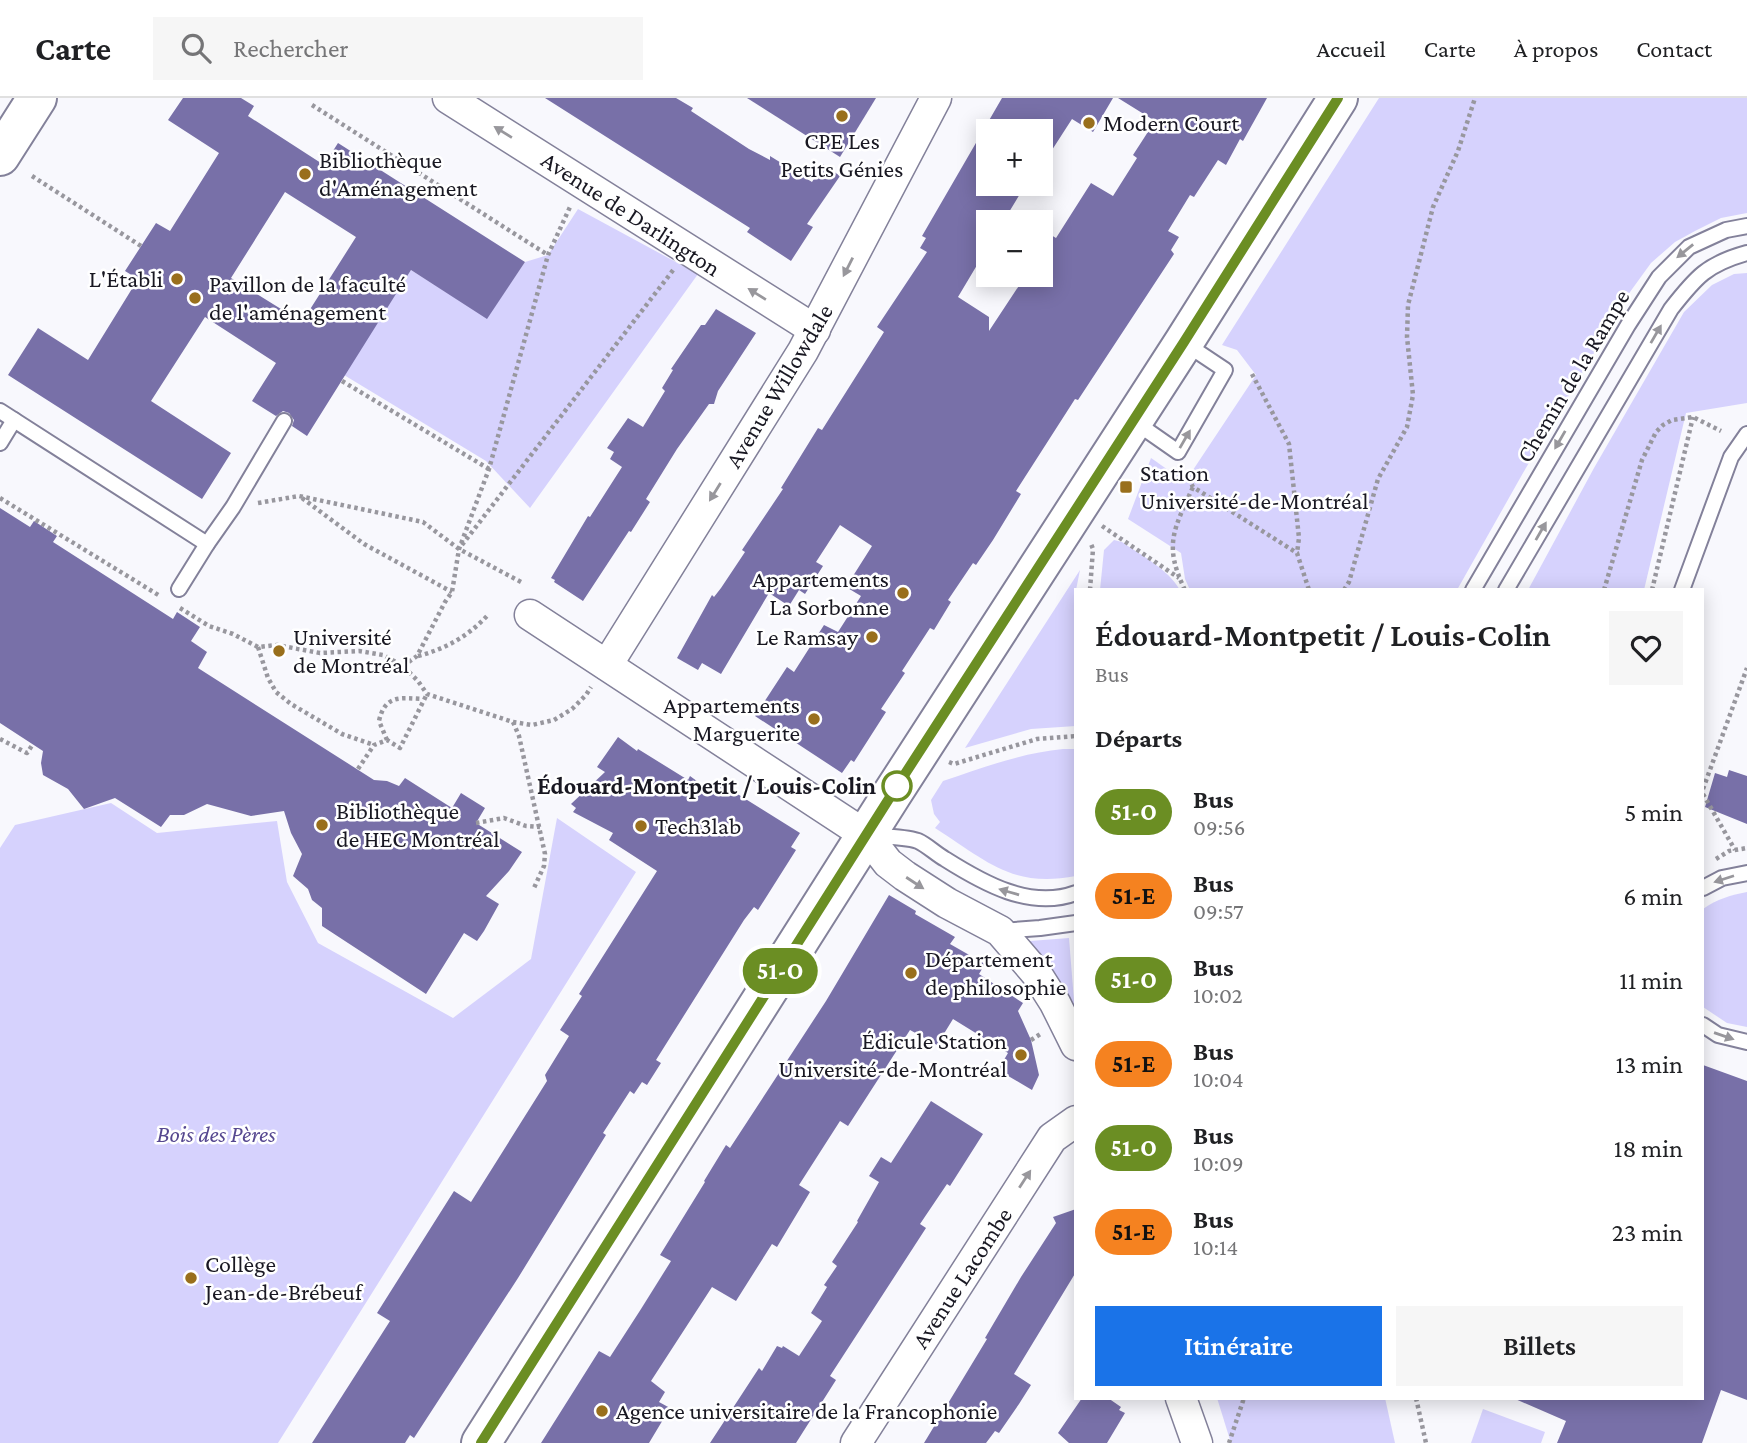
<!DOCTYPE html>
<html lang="fr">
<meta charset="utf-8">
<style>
:root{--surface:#fff;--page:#f6f6f6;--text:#202124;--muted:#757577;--line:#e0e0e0;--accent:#1a73e8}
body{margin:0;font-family:"Crimson Pro",serif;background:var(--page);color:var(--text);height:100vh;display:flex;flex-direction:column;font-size:26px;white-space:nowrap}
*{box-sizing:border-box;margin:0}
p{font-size:23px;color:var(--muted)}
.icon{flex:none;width:38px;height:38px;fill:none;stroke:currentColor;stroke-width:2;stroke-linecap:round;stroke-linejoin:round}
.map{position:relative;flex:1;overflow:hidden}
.sheet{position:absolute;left:1074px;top:490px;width:630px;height:812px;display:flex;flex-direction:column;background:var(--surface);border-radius:0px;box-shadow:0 4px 18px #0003}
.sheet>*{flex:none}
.badge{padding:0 14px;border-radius:23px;font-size:24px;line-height:46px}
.fabs{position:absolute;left:976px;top:21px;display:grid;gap:14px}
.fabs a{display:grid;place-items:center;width:77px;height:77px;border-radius:0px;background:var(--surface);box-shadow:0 4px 18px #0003;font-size:35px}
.map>.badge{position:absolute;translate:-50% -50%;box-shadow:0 0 0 4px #fff}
h2{padding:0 21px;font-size:26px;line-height:63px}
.round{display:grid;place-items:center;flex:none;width:74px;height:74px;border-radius:0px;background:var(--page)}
.headline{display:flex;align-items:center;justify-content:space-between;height:119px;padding:0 21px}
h1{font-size:33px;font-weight:600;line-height:52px}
.action{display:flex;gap:14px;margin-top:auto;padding:14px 21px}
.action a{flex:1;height:80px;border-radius:0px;background:var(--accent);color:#fff;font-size:28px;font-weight:600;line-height:80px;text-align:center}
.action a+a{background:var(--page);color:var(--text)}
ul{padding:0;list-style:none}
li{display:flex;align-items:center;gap:21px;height:84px;padding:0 21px}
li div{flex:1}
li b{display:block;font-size:26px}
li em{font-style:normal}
li .badge{min-width:77px;font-weight:700;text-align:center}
header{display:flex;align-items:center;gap:42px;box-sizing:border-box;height:98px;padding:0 35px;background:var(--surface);border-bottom:2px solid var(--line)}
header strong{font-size:33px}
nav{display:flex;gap:38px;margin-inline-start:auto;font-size:24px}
.search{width:490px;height:63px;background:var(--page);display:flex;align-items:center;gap:18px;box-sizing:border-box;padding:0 24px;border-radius:0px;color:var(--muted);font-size:26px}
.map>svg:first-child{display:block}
.green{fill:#d6d2fd}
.building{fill:#7870a8;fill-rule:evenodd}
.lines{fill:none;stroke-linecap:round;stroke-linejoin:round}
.lane-casing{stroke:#83819a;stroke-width:18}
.street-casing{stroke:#83819a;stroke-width:33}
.secondary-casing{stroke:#83819a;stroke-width:42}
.path{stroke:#98979e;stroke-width:4.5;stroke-dasharray:3.5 3.5;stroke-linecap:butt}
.lane{stroke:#fff;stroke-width:14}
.street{stroke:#fff;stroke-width:30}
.secondary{stroke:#fff;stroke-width:38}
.oneway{fill:#98979c}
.line-casing{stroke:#fff;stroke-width:16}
.line{stroke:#6b8e23;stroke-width:10}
.poi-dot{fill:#996f1c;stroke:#fff;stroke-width:2.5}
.stop-dot{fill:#fff;stroke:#6b8e23;stroke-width:3.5}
.labels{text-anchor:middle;stroke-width:5;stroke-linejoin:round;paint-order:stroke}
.poi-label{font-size:24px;fill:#191822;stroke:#fff;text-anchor:start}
.street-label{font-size:24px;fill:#191822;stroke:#fff}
.stop-label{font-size:24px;font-weight:bold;fill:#191822;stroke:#fff;text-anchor:end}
.park-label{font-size:24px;font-style:italic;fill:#564890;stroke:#fff}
</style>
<header>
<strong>Carte</strong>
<div class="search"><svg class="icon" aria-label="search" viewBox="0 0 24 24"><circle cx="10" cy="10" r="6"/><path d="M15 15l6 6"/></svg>Rechercher</div>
<nav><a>Accueil</a><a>Carte</a><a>À propos</a><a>Contact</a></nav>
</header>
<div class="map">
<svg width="1747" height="1345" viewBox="0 0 1747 1345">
<rect width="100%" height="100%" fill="#f8f8fd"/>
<g class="green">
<path d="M1379,0H1747V115L1721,120L1695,133L1675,144L1651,165L1630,194L1523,375L1457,492H1190L1185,481L1181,455L1128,421L1151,360C1163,368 1176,381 1191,375L1256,277L1237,252L1222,247Z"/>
<path d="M578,111L698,176L530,410L486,363L344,277L411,172L487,220L525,164L548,157Z"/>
<path d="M1747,175V305L1686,315L1644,492H1528L1594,370L1684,214L1712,187L1734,176Z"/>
<path d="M1114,442L1122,444C1142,458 1168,471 1180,492H1100L1104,452Z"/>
<path d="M1080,472L1076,492V628L1031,631L965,650Z"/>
<path d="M1063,651H1076V778C1011,790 987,763 935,730L940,724L934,716L931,702L943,683C982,670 1021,655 1063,651Z"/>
<path d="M111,705L157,735L277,723L287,784L318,845L453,920L531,861L557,720L636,774L278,1345H0V750L15,727Z"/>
<path d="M1747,794V929L1727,925L1703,909V811C1717,801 1731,797 1747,794Z"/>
<path d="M1069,840L1075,915L1028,848L1030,843Z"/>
<path d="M1217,1300H1385L1395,1345H1231Z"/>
<path d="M1483,1311L1545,1334L1541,1345H1471Z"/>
</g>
<g class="building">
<path d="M183,0H241L254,8L248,18L324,67L338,45L525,164L487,221L411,172L307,338L292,328L294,322L289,315L283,313L276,318L252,303L276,265L205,219L151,303L231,355L202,401L8,277L38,230L88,262L138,181L125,173L156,125L170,133L219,55L168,22ZM285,94L356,139L302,224L231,180Z"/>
<path d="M545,0H676L693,10L691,13L749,51L770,62V58L812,84L823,66L840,78L807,126L813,129L791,163L747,134L750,130Z"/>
<path d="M747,0H876L840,59Z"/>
<path d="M1002,0H1113L1093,34L1072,21L1041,69V33H989V86H1026L1003,124H989V147L958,199L989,219V233L1026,177H1041V153L1051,137L1056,140L1091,85L1113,98L1137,60L1133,57L1155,23L1118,0H1267L1243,43L1240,41L1226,67L1218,62L1194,99L1190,97L1168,133L1179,139L1171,152L1174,156L1078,302L1075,301L1016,393L1021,396L993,442L976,467L973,465L948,502L951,504L934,532L930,530L902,573L905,575L881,611L886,614L854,664L851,662L842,675L755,618L787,569L794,574L824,527L838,534L861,498L846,489L872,448L840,427L816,464L823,468L805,496L799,492L789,508L769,495L721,576L702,565L698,572L677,560L712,497L714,499L721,490L745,454L742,452L783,391L781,390L818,330L822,332L884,234L877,229L927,154L920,150L926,140L922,138Z"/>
<path d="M716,211L756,235L718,293L714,306H709L677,351L646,401L650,404L631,434L629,433L583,503L554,484L555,482L551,480L588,418L590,419L622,369L610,361L614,354L607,350L628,320L643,329L665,293L662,290L673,272L671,271L701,227H705Z"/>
<path d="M0,410L30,429L34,423L57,438L53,444L173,521L177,514L200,529L191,543L207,554L198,570L374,682L387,683L399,688L405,680L452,710L461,695L485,710L476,725L522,754L509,773L486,798L499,806L484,833L477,843L464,835L426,896L322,828V810L312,802L308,791L293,778L302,756L291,735L284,713L251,718L207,706L184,717H170L161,729L115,700L84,711L68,691L43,677L41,665L43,653L0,625Z"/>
<path d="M618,639L637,653L638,651L688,682L690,678L709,692L715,682L800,735L791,749L796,752L758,812L754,809L744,822L656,962L661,965L647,987L642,984L634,996L630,993L603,1035L606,1037L518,1180L414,1340L410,1337L405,1345H312L390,1223L377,1215L454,1093L471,1104L547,983L545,977L569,938L560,932L582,898L579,896L657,773L609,742L613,735L573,714L576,710L571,706L605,674L597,669Z"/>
<path d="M1729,672L1747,678V726L1705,709L1715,675L1727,679Z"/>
<path d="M889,797L916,813L915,816L955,839L950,846L985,866L979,876L1023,905L1018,913L1031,942L1039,977L1032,992L998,972L1008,955L953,921L937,947L910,932L848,1028L840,1023L799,1087L810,1094L777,1149L772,1146L736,1203L712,1189L651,1283L665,1294L659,1304L670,1310L649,1345H541L599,1253L610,1259L641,1211L671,1163L660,1157L705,1084L704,1083L726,1047L730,1050L826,903Z"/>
<path d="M1703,967L1747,983V1302L1721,1292L1702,1345H1557L1566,1323L1513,1300H1703Z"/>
<path d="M931,1003L983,1036L950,1088L947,1086L920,1126L926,1130L830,1278L836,1282L796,1345H710L759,1270L762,1273L777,1248L782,1250L783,1248L799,1258L822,1223L811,1215L827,1189L824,1187L837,1168L832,1164L858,1124L857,1123L879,1084L869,1078L881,1059L891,1065Z"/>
<path d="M1076,1111V1174L1014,1276L1031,1287L1019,1306L999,1335L995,1333L986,1345H924L987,1241L985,1240L1021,1179L1056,1125L1053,1119Z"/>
<path d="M1082,1300H1108L1121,1309L1119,1312L1125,1315L1107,1345H1069L1058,1335Z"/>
</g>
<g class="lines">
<g class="lane-casing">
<g id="lane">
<path d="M0,313L207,446L233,409L284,323"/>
<path d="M1135,324L1178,354L1225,272L1186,246"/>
<path d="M0,345L14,322"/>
<path d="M179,491L207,446"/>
<path d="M1473,492L1628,227L1659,179L1689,149L1726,132L1747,128"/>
<path d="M1506,492L1671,211C1696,179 1707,166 1747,155"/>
<path d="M1682,492L1731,359L1747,336"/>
<path d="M869,738C884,739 903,738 918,743C927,747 936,756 945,761C983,785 1030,812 1076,795"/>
<path d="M1703,790L1722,780L1747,775"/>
<path d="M1001,833L1040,830L1076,825"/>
<path d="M1703,927L1718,937L1747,944"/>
</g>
</g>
<g class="street-casing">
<g id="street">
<path d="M448,0L815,232"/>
<path d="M530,517L867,738L888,765L905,778L947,805L1000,833L1036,875L1055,905L1076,947"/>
<path d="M607,567L803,253L936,0"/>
<path d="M1181,1300L1197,1345"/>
<path d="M856,1345L1052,1040L1076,1023"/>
</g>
</g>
<g class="secondary-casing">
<g id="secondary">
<path d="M0,58L37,0"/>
<path d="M481,1345L892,696L1184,244L1338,0"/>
</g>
</g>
<g class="path">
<path d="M312,7L548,157"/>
<path d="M32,78L141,148"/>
<path d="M1252,276L1289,346L1299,440L1297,455"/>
<path d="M342,283L489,371"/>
<path d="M1185,374L1193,389L1297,455L1309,492"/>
<path d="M0,400L160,498"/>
<path d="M302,400L364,446L452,494"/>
<path d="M258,405L299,398L423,424L459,451L521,484"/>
<path d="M1102,428L1179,480"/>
<path d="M462,447L674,171"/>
<path d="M1090,492L1093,451L1091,446"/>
<path d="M1185,492C1163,447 1174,431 1193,389"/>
<path d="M1344,492L1349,484L1378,381L1407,329L1413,297L1407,239L1408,207L1433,109L1458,53L1475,0"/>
<path d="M1604,492L1642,362L1656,334L1663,327L1672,322L1693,319L1721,333"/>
<path d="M1652,492L1693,319"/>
<path d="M180,510L209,528L233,536L258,549L277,547L320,555L359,553L383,557L403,568L418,583L427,596L513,624L532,627L554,622L572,611L586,597L591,589"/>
<path d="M258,549L268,580L276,594L291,606L342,636L374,647"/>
<path d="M418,558C445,551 467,539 487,518"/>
<path d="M403,568L417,558L445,504L452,494L459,451L489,371L548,157L570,109"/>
<path d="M513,624L519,638L545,756L544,768L534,790"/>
<path d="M0,641L27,655L33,646"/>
<path d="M387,642L379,623C385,596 401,600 423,601"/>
<path d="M949,664L954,666L1037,641L1076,638"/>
<path d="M358,671L374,647L387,642L400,650L427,596"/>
<path d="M1703,691L1747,570"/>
<path d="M1703,696L1735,752"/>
<path d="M476,725L504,720L526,728L540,729"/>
<path d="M1716,761L1729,753L1747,750"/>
<path d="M1031,942L1042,935"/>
<path d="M1416,1300L1426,1345"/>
<path d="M1229,1345L1244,1300"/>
</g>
<use href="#lane" class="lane"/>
<use href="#street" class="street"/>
<use href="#secondary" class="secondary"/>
</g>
<defs><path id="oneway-solid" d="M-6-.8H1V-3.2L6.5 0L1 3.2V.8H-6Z" transform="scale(1.75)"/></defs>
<g class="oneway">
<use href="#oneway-solid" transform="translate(503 34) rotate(-148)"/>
<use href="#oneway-solid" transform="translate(1685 153) rotate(141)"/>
<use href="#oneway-solid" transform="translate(848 169) rotate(117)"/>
<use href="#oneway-solid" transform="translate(757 196) rotate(-148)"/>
<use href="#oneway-solid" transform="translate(1656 236) rotate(-60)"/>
<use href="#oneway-solid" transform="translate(1185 341) rotate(-60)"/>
<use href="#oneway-solid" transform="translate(1560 342) rotate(120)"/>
<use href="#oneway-solid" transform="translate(715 394) rotate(122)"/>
<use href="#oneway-solid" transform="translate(1541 433) rotate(-60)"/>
<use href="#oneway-solid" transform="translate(1724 781) rotate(162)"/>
<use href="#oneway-solid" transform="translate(915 785) rotate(33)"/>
<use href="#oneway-solid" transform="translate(1009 794) rotate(-164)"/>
<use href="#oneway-solid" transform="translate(1724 938) rotate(19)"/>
<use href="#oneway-solid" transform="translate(1025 1081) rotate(-57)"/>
</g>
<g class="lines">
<g class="line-casing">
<path id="line" d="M481,1345L892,696L1184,244L1338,0"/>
</g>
<use href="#line" class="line"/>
</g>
<g class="poi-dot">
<circle cx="842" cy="18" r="7"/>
<circle cx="1089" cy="25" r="7"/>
<circle cx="305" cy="76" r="7"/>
<circle cx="177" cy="181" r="7"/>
<circle cx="195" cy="200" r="7"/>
<rect x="1119" y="382" width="14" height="14" rx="3.5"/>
<circle cx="903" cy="495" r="7"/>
<circle cx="872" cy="539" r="7"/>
<circle cx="279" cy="553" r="7"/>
<circle cx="814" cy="621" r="7"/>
<circle cx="322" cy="727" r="7"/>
<circle cx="641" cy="728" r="7"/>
<circle cx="911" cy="875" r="7"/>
<circle cx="1021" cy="957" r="7"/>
<circle cx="191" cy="1180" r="7"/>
<circle cx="602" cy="1313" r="7"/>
</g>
<circle class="stop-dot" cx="897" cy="688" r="14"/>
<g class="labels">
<g class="poi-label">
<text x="1103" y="33">Modern Court</text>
<text x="842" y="51" text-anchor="middle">CPE Les<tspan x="842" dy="28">Petits Génies</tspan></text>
<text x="319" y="70">Bibliothèque<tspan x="319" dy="28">d'Aménagement</tspan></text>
<text x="163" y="189" text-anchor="end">L'Établi</text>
<text x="209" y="194">Pavillon de la faculté<tspan x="209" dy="28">de l'aménagement</tspan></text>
<text x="1140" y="383">Station<tspan x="1140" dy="28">Université-de-Montréal</tspan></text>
<text x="889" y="489" text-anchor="end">Appartements<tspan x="889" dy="28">La Sorbonne</tspan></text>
<text x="293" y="547">Université<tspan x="293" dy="28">de Montréal</tspan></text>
<text x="858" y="547" text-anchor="end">Le Ramsay</text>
<text x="800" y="615" text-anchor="end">Appartements<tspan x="800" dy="28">Marguerite</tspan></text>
<text x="336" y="721">Bibliothèque<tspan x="336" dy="28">de HEC Montréal</tspan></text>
<text x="655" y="736">Tech3lab</text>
<text x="925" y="869">Département<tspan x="925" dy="28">de philosophie</tspan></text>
<text x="1007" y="951" text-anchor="end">Édicule Station<tspan x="1007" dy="28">Université-de-Montréal</tspan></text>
<text x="205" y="1174">Collège<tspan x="205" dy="28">Jean-de-Brébeuf</tspan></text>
<text x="616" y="1321">Agence universitaire de la Francophonie</text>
</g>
<g class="street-label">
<text transform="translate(631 116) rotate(33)" y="8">Avenue de Darlington</text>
<text transform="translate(1573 278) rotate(-59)" y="8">Chemin de la Rampe</text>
<text transform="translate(779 288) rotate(-59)" y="8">Avenue Willowdale</text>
<text transform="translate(962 1180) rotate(-57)" y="8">Avenue Lacombe</text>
</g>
<g class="stop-label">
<text x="876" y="696">Édouard-Montpetit / Louis-Colin</text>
</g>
<g class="park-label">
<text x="216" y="1044">Bois des Pères</text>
</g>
</g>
</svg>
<div class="fabs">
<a>+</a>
<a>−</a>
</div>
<b class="badge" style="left:780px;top:873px;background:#6b8e23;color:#fff">51-O</b>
<section class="sheet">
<div class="headline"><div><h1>Édouard-Montpetit / Louis-Colin</h1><p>Bus</p></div><a class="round"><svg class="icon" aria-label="heart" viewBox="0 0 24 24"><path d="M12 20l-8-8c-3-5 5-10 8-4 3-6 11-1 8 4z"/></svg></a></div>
<h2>Départs</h2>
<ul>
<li><span class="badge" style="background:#6b8e23;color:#fff">51-O</span><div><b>Bus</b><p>09:56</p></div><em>5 min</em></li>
<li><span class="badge" style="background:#f58220;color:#111">51-E</span><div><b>Bus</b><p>09:57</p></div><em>6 min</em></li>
<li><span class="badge" style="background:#6b8e23;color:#fff">51-O</span><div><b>Bus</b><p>10:02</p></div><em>11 min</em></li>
<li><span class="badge" style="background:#f58220;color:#111">51-E</span><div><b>Bus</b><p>10:04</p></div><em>13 min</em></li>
<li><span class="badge" style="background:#6b8e23;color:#fff">51-O</span><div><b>Bus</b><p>10:09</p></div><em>18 min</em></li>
<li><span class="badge" style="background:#f58220;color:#111">51-E</span><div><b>Bus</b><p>10:14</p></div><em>23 min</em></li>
</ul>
<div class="action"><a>Itinéraire</a><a>Billets</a></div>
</section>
</div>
